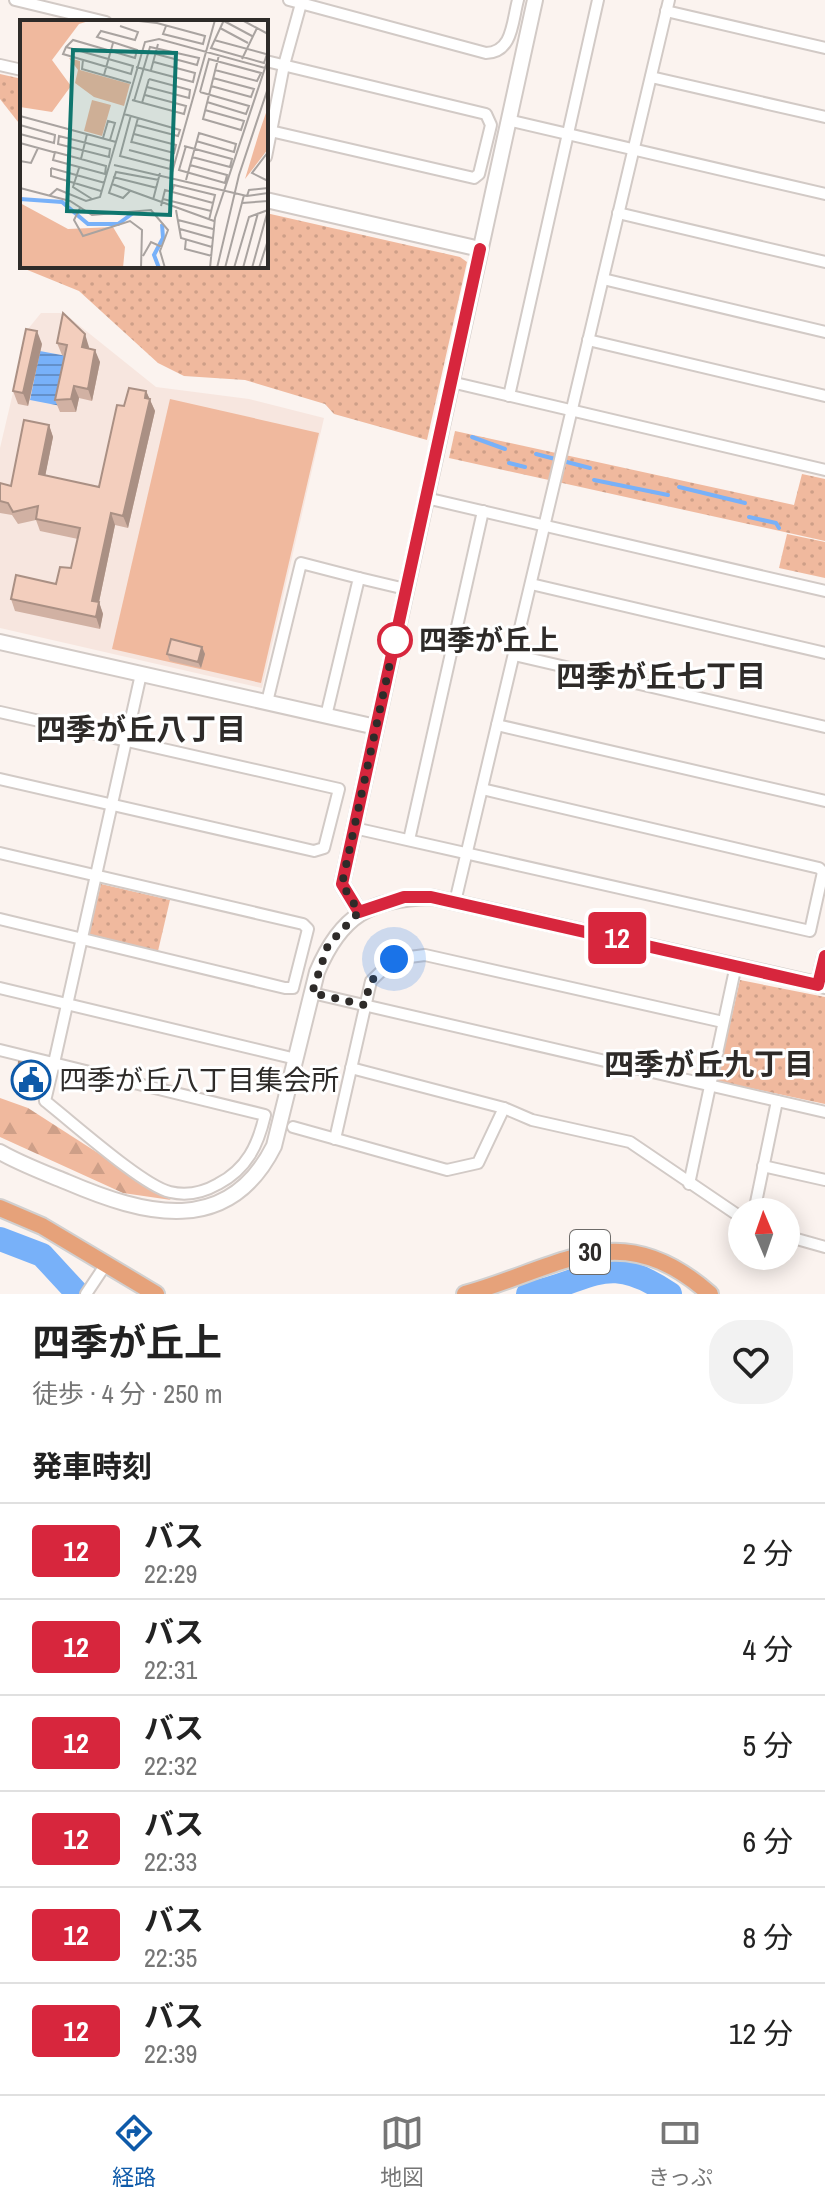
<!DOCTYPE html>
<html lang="ja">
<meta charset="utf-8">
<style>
:root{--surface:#fff;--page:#f2f2f2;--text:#222;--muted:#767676;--line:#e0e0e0;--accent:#0e5aa9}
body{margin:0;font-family:"Archivo Narrow","Noto Sans JP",sans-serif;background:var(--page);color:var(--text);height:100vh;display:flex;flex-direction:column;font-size:30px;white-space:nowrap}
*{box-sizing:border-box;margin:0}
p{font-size:26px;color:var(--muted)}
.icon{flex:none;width:44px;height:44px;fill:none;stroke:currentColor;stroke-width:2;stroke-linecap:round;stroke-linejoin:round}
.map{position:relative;height:1294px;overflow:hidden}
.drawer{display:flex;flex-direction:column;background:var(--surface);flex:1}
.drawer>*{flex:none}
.badge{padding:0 16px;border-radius:6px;font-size:28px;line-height:52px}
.needle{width:52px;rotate:358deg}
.buttons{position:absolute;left:728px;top:1198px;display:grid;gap:16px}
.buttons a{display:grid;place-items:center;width:72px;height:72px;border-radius:50%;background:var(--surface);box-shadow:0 4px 20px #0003;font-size:40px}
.you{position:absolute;width:40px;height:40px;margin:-20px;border:6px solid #fff;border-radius:50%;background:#1a73e8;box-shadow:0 0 0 12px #1a73e833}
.map>.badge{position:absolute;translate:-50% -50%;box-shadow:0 0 0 4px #fff}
h2{padding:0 32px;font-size:30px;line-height:72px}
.round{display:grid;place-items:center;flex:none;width:84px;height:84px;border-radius:32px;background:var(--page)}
.headline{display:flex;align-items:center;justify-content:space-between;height:136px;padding:0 32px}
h1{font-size:38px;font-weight:700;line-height:60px}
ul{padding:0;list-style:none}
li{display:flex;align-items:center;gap:24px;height:96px;padding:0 32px;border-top:2px solid var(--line)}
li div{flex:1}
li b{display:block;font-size:30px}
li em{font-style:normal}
li .badge{min-width:88px;font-weight:700;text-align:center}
.tab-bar{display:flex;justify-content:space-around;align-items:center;height:112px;border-top:2px solid var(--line);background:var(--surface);font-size:22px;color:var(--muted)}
.tab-bar a{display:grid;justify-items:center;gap:4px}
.tab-bar .selected{color:var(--accent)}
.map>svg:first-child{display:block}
.built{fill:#f7e6df}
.forest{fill:url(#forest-firs)}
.park{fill:url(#park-dots)}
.garden{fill:#f0b99e}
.water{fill:url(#water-rules)}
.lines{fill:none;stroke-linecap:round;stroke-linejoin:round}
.stream{stroke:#78b1f9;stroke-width:4}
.river{stroke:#78b1f9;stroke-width:24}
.street-casing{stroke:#d2cac6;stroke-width:14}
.secondary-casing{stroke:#d2cac6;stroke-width:18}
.primary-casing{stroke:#d1d0d0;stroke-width:20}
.street{stroke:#fff;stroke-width:10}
.secondary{stroke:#fff;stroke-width:14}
.primary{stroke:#e6a27a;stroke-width:16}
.wall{fill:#d1b1a3}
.shaded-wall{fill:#aa9084}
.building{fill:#f3cebd;stroke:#aa9084;stroke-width:2}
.line-casing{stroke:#fff;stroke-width:18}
.line{stroke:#d7263d;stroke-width:12}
.walk{stroke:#2e2b29;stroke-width:8;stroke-dasharray:0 14.4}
.stop-dot{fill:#fff;stroke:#d7263d;stroke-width:4}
.labels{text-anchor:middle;stroke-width:6;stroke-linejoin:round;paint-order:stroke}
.shield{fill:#fff;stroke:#6d6b69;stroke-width:2}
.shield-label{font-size:26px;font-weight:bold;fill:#2e2b29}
.stop-label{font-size:28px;font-weight:bold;fill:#2e2b29;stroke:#fff;text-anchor:start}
.poi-label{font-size:28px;fill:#2e2b29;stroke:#fff;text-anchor:start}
.neighbourhood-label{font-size:30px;font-weight:bold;fill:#2e2b29;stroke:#fff}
.inset-river{fill:none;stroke:#78b1f9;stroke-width:4}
.inset-road{fill:none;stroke:#a9a3a0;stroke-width:2}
.view{fill:#0f766e;fill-opacity:0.15;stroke:#0f766e;stroke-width:4}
.inset-edge{fill:none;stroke:#2e2b29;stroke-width:4}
</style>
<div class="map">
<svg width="825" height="1294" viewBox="0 0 825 1294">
<defs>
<pattern id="forest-firs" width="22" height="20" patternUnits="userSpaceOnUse" patternTransform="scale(2)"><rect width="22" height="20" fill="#f0b99e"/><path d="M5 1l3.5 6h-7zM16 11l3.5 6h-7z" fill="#ce9f88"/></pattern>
<pattern id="park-dots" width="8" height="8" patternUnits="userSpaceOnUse" patternTransform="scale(2)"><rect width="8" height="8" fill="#f0b99e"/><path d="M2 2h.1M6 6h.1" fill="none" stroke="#ce9f88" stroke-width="1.8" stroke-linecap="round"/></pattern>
<pattern id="water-rules" width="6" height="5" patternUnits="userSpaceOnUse" patternTransform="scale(2)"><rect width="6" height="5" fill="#78b1f9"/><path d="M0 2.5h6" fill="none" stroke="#6390ca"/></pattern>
</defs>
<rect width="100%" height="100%" fill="#fbf3ef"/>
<path class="built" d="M41,313H60L70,318L156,387L249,399L324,418L262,688L0,628V448L28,329Z"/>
<path class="forest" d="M0,1098L28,1108L171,1200L123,1193L0,1137Z"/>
<g class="park">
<path d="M0,74L22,79V127L0,99Z"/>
<path d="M266,213L460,257L467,262L427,440L334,414L325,404L245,380L184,376L158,363L79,291L25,269L24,266H266Z"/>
<path d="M455,431L794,505L802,474L825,479V541L449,458Z"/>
<path d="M787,534L825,542V578L779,568Z"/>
<path d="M101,884L170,900L158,951L89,934Z"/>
<path d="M740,980L825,997V1104L717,1081Z"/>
</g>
<path class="garden" d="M170,399L319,433L261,683L112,649Z"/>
<path class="water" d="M40,351L72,357L61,406L30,400Z"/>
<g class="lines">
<g class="stream">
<path d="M472,437L505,449"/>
<path d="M536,454L590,468"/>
<path d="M509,463L525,467"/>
<path d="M594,480L668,495"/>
<path d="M679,487L745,503"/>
<path d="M749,517L776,523L779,528"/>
</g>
<g class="river">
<path d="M0,1239L42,1255L78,1294"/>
<path d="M528,1294C593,1281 606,1250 670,1294"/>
</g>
<g class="street-casing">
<g id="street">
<path d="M15,0L106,22"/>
<path d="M289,0L486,53C513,52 512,22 518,0"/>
<path d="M666,11L825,48"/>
<path d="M266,61L486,114L491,125L479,174L474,178L266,130"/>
<path d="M0,65L22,70"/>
<path d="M651,77L825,117"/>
<path d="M508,120L825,194"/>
<path d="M266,157L284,65L302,0"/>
<path d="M618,213L825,262"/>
<path d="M603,279L825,332"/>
<path d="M588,340L825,396"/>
<path d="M451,382L825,470"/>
<path d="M509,396L598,0"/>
<path d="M426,498L825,591"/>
<path d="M359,578L397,587"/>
<path d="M531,584L825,653"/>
<path d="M514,655L825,727"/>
<path d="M267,702L301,563L359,578L326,716"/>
<path d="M0,712L339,789L324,848L314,851L0,779"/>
<path d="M497,725L825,801"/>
<path d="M363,830L810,931L823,872L819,868L482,789"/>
<path d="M409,840L483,511"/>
<path d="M0,853L303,924L308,929L293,988H285L0,919"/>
<path d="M455,902L669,0"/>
<path d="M0,988L296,1059"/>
<path d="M312,993L825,1112"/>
<path d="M0,1050L265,1115C258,1145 247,1169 218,1184C204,1192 187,1196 170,1192C143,1186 72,1122 45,1101L54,1063C83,933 112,803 141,674"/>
<path d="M351,1068L504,1108L532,1120L630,1142L742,1218"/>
<path d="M293,1127L447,1170L478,1163L504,1108"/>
<path d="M335,1139L371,981L394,959L425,955L723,1022"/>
<path d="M763,1166L825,1180"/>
<path d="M689,1184L736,965"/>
<path d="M754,1212L777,1101"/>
<path d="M786,1236L825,1247"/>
<path d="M86,1294L106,1264"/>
</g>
</g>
<g class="secondary-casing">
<g id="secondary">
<path d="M266,200L480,249"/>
<path d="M0,642L376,727"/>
<path d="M359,912L342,884L535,0"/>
<path d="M818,985L825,956"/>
<path d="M0,1152C21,1164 45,1173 67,1182C144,1215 228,1238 274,1146L317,972C341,915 370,899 431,897L825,986"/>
</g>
</g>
<g class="primary-casing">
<g id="primary">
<path d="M0,1208L42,1226L156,1294"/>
<path d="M465,1294C562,1267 620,1214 710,1294"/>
</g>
</g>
<use href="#street" class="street"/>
<use href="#secondary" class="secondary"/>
<use href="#primary" class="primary"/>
</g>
<g class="wall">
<path d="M57,343L89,347V348L100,362L92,401L79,398L76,412H60L55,400L65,356L62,355Z"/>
<path d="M42,344L28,406L18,404L13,391Z"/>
<path d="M146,391L155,411L128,528L115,525L99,602L103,614L100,629L15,611L11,599L56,584L71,568L78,539L40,531L36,520L18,524L12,515L0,513V483L11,486L49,425L53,437L45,476L99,487L124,406Z"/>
<path d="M202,647L205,654L201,668L170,661L167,654Z"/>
<path d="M41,1066L43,1073L38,1096L18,1088L16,1081Z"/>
</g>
<g class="shaded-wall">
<path d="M37,331L42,344L28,406L23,393Z"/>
<path d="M85,334L89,347L86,359L82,347Z"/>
<path d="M95,350L100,362L92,401L88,389Z"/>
<path d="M74,386L79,398L76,412L71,399Z"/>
<path d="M146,391L155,411L128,528L123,516Z"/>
<path d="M49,425L53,437L43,487L39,474Z"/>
<path d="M111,513L115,525L99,602L103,614L100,629L96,617L92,601Z"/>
<path d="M202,647L205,654L201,668L198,662Z"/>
<path d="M41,1066L43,1073L38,1096L36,1089Z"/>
</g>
<g class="building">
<path d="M63,313L85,334L82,347L95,350L88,389L74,386L71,399L55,400L67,345L57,343Z"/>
<path d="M26,329L37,331L23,393L13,391Z"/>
<path d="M129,388L146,391L145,398L150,399L123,516L111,513L92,601L99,602L96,617L11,599L16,575L56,584L60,567L71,568L80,528L36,519L38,506L13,512L8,503L0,501V483L11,486L24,420L49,425L39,474L99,487L117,405L124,406Z"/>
<path d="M171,639L202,647L198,662L167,654Z"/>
<path d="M19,1062L41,1066L36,1089L16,1081Z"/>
</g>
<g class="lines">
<g class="line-casing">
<path id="line" d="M480,249L342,884L359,912L404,897H431L818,985L825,956"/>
</g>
<use href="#line" class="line"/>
<path class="walk" d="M394,959L371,981L364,1005L312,993L328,945L359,912L342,884L395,640"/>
</g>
<defs>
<g id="civic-ring" transform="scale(2)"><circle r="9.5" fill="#fff" stroke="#0e5aa9" stroke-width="1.5"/><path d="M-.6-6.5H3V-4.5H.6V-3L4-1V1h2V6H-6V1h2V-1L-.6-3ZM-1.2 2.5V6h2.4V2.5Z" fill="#0e5aa9"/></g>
</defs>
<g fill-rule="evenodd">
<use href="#civic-ring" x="31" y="1080"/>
</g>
<circle class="stop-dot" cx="395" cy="640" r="16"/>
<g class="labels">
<rect class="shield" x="570" y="1230" width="40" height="44" rx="6"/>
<g class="shield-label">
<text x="590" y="1261">30</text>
</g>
<g class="stop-label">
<text x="419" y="650">四季が丘上</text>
</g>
<g class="poi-label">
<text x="59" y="1090">四季が丘八丁目集会所</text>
</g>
<g class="neighbourhood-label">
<text x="661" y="687">四季が丘七丁目</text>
<text x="141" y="740">四季が丘八丁目</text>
<text x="709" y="1075">四季が丘九丁目</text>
</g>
</g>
<g transform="translate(20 20)">
<rect width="248" height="248" fill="#fbf3ef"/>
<path d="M0,0H72L59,4L32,40L51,66L32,92L0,87ZM248,87V129L225,159L239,113ZM0,183L48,209L93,207L105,227L103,248H0Z" fill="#f0b99e"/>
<path d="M49,38L60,41V50L110,64L104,86L74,77L55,63L58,50Z" fill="#f0b99e"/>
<path d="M72,80L91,85L82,116L64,111Z" fill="#f0b99e"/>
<path class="inset-river" d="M0,179L42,182L68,204H98L113,193M139,248L134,235L143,218L142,204"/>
<path class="inset-road" d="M110,0L137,3L185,16L183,24L143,14L146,6M204,0L191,28L244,43L248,31M222,0L248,14M204,1L232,16M200,8L228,23M194,20L246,34M46,27L113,46L111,54L43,34L46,27L53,20L115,38L117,30L77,17L81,11L115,20L118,12L100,6M222,39L237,8M63,40L62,49L111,63M116,47L173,62L175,53L134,42M131,50L138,24M84,55L93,23M191,66L231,77L234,69L193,58M127,67L169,78L170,70L129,59M180,72L189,39L241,53L237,61L195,50M180,72L229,86L226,94L187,82M112,80L164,94L166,86L125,75M114,81L130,27L179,38L177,45L136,34M122,83L129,59M185,90L224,101L221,110L183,99L199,35M104,94L160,110L158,116L116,105M0,96L96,122M0,105L35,115L34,123L0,114M39,116L90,129L89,137L38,124ZM83,118L88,101L95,103L90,120M112,122L154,133L156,125L114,114M0,123L33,132H35L61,139L86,146L85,154L33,140L35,132M111,123L118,98M164,126L212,139L210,147L172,137M166,126L159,150L205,163L207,155L170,145M109,130L151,141L150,149L100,136L111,95M248,132L232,153L248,161M61,139L67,114M0,141L11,143L18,128M94,145L227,176L248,173M31,148V156L81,171M31,148L85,163M59,148L53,167L72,179M151,156L195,0M93,157L137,168M166,160L179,113L216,124L214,132L176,121M92,164L194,201M0,168L50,181L72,195L131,190L148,210L140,231L145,248M111,170L103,178L89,173L96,152L139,160M152,172L154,165L195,175L189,200M29,176L37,169L66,181L80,177L125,22L139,19L245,48M227,176L229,170L248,168M143,179L191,191M133,180L140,153M222,183L248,181M141,186L145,170L193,183M60,188L54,200L63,216L110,201L122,210L121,248M156,190L161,218L192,227M158,200L193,209M160,209L192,218M166,219L165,229L192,236M123,236L131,222L142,227M190,248L195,198L248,39M197,248L219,155L248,68M205,248L224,175M214,248L229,197L248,190M223,248L238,193M232,248L248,190M239,248L248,220"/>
<path class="view" d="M53,30L156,33L150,195L47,191Z"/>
<rect width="248" height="248" class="inset-edge"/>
</g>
</svg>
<div class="buttons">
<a><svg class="needle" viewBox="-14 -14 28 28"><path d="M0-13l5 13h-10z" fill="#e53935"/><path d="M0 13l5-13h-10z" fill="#767676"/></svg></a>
</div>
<div class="you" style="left:394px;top:959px"></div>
<b class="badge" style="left:617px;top:938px;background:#d7263d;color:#fff">12</b>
</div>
<section class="drawer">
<div class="headline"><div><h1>四季が丘上</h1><p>徒歩 · 4 分 · 250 m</p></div><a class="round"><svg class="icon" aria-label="heart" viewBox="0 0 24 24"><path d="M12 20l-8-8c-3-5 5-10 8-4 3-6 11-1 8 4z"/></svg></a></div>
<h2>発車時刻</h2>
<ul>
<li><span class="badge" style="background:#d7263d;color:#fff">12</span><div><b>バス</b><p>22:29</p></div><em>2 分</em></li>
<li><span class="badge" style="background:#d7263d;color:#fff">12</span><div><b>バス</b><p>22:31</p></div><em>4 分</em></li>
<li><span class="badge" style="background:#d7263d;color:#fff">12</span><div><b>バス</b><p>22:32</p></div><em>5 分</em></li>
<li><span class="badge" style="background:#d7263d;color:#fff">12</span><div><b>バス</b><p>22:33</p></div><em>6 分</em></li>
<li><span class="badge" style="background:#d7263d;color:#fff">12</span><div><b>バス</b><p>22:35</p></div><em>8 分</em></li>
<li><span class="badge" style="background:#d7263d;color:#fff">12</span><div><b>バス</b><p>22:39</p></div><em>12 分</em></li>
</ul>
</section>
<nav class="tab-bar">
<a class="selected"><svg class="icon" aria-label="directions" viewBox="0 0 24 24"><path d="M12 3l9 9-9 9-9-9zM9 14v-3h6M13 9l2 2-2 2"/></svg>経路</a>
<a><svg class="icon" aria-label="map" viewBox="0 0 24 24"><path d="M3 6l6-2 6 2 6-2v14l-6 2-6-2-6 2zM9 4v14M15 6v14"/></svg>地図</a>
<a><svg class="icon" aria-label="tickets" viewBox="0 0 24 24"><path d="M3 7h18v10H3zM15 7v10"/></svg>きっぷ</a>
</nav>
